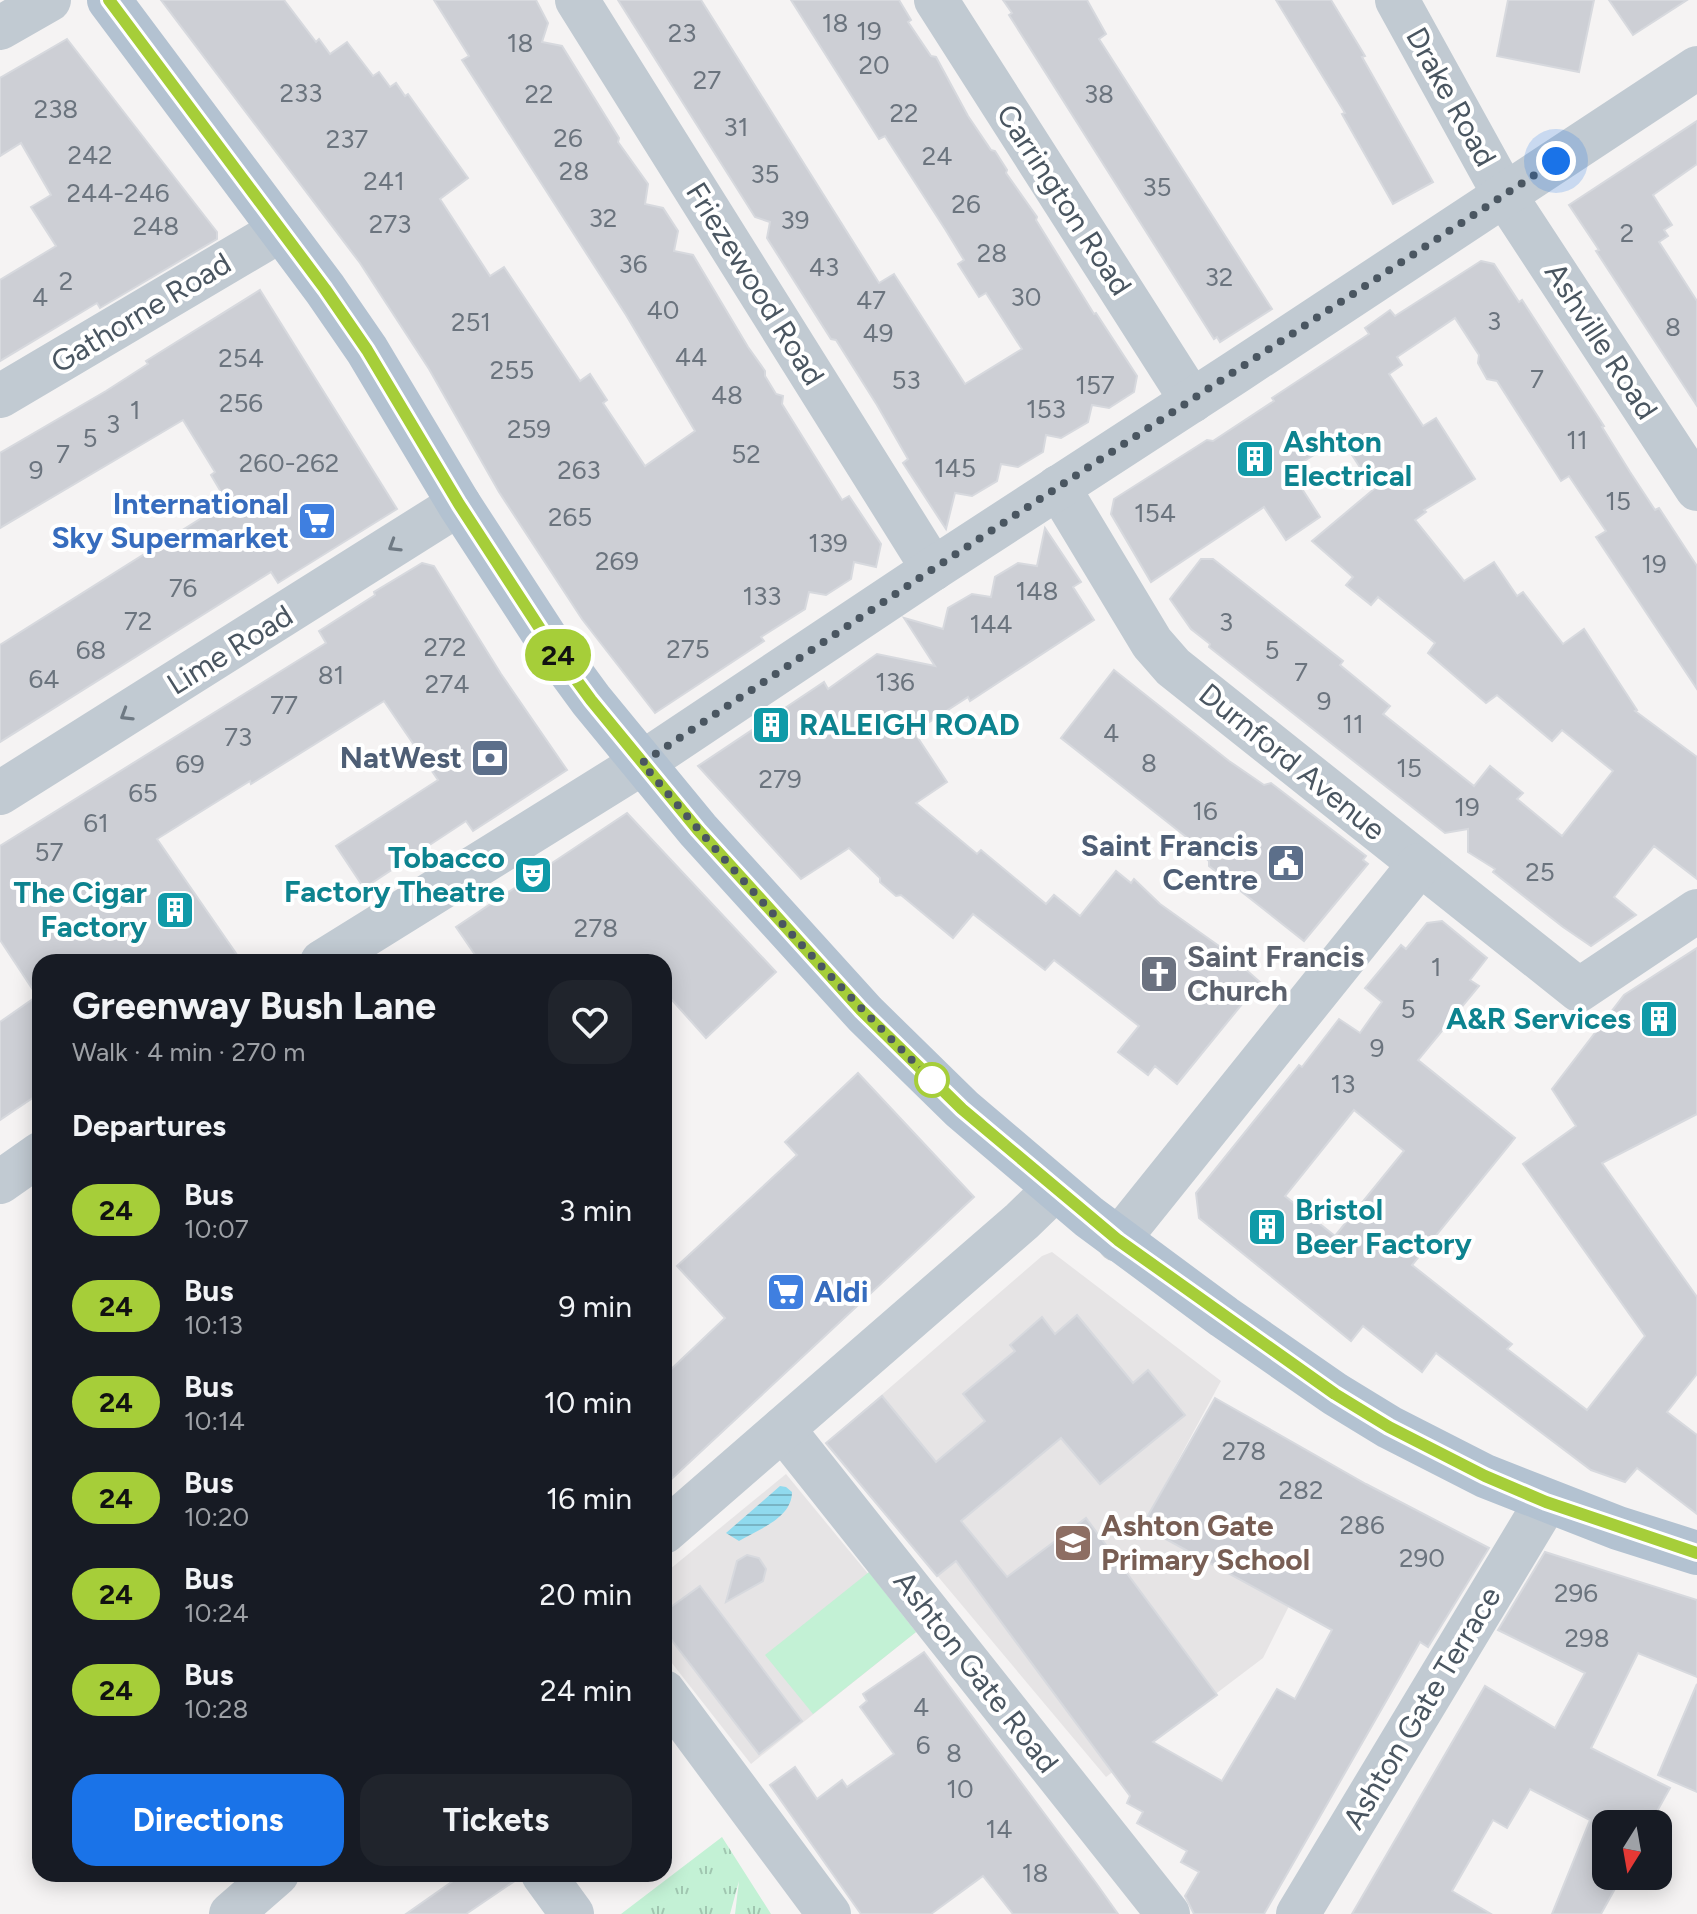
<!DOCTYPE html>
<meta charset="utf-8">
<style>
:root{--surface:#171b24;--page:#20242c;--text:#f1f3f6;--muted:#9ea1a6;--accent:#1a73e8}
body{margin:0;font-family:Figtree,sans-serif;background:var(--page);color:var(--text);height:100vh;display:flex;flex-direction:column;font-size:30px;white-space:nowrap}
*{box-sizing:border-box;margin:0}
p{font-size:26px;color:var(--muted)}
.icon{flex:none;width:44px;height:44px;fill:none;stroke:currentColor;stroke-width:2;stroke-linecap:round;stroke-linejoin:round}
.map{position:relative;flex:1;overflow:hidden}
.side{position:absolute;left:32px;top:954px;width:640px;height:928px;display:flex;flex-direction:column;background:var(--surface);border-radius:24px;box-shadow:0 4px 20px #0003}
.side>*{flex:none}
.badge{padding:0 16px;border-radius:26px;font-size:28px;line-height:52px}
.needle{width:52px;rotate:191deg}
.buttons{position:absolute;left:1592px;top:1810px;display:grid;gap:16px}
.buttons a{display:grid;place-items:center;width:80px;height:80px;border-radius:16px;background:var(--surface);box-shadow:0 4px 20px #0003;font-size:40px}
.you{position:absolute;width:40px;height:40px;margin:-20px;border:6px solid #fff;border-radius:50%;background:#1a73e8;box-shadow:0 0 0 12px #1a73e833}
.map>.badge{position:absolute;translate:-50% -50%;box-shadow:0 0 0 4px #fff}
h2{padding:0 40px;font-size:30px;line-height:72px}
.round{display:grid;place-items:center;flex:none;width:84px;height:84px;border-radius:24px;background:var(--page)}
.overview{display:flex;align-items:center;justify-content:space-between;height:136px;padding:0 40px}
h1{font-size:38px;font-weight:700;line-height:60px}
.button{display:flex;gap:16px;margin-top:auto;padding:16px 40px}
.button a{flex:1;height:92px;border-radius:24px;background:var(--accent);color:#fff;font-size:32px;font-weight:700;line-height:92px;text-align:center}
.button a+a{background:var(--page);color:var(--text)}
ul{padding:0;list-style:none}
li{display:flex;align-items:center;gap:24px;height:96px;padding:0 40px}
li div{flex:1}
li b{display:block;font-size:30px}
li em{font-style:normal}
li .badge{min-width:88px;font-weight:700;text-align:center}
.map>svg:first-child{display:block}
.education{fill:#e6e4e5}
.grass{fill:url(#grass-tufts)}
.pitch{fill:#c3f1d5}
.water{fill:url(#water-rules)}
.building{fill:#cdcfd5;stroke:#d7d9de;stroke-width:2;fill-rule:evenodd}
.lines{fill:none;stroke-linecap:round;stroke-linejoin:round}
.minor{stroke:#c1cad2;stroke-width:44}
.major{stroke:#b3c2d1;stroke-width:44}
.oneway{stroke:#6e7983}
.line-casing{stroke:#fff;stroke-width:18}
.line{stroke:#a6ce39;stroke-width:12}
.walk{stroke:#4a5661;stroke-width:8;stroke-dasharray:0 14.4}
.stop-dot{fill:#fff;stroke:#a6ce39;stroke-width:4}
.labels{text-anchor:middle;stroke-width:8;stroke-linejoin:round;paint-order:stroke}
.number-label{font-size:26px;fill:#6b747e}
.street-label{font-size:30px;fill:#4a5661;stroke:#fff}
.culture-label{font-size:30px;font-weight:bold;fill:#0d838f;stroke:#fff;text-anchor:start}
.shop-label{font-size:30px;font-weight:bold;fill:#366cbe;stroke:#fff;text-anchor:end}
.service-label{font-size:30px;font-weight:bold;fill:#4e5e75;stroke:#fff;text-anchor:end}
.worship-label{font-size:30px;font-weight:bold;fill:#5b616d;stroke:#fff;text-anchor:start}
.education-label{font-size:30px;font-weight:bold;fill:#785e54;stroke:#fff;text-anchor:start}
</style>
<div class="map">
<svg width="1697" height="1914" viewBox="0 0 1697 1914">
<defs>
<pattern id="grass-tufts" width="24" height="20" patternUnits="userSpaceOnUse" patternTransform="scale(2)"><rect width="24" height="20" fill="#c3f1d5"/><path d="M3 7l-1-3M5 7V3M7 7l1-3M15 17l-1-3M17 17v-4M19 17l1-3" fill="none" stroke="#a0c6b0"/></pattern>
<pattern id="water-rules" width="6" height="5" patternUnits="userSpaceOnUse" patternTransform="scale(2)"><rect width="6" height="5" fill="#90daee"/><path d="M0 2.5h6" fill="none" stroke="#78b4c4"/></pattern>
</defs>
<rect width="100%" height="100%" fill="#f5f3f3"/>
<g class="education">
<path d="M1052,1252L1221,1381L1162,1490L1289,1606L1263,1658L1106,1777L826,1443L1042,1256Z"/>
<path d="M786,1474L916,1632L751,1764L664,1653V1574Z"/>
</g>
<path class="grass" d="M722,1837L771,1914H735L739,1881L730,1914H621Z"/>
<path class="pitch" d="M869,1572L916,1632L813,1714L765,1655Z"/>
<path class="water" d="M780,1486L786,1487L792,1492C792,1518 759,1529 739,1541L726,1533Z"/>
<g class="building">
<path d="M161,0H284L316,42L319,39L330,54L347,42L373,76L379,72L390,87L396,83L405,96L408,94L468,178L440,199L490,276L504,267L580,381L590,374L607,400L603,403L645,466L695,431L626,315L462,60L469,56L434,0H536L548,23L542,42L562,46L619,138L618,142L648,184L645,204L663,208L678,231L674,251L693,255L748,347L765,371V376L776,394L783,396L782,404L842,500L849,496L881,544L876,567L854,562L851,579L826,595L809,592L805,609L761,637L764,641L655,713L582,619L548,567L499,492L429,369L360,263Z"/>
<path d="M618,0H701L879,283L894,274L965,384L1022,349L986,293L979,297L958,264L964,260L945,229L885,136L879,139L791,0H899L911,20L908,22L931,56L936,57L968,116L991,150L995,151L1007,170L1006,173L1037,217L1036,220L1094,314L1096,313L1137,376L1134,392L1109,408L1092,405L1088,422L1061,438L1046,435L1043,452L1018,467L1001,464L997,481L972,496L955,493L946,529L903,463L908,459L877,405L836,340L831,339L767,238L770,222L755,217Z"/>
<path d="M1003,0H1087L1106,34L1099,39L1272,309L1220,342L1217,337L1214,339L1009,15L1012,13Z"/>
<path d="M1276,0H1331L1365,56L1362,57L1433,182L1393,204L1342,114L1345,113Z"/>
<path d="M1508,0H1594L1579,72L1497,56Z"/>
<path d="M1609,0H1687L1633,35Z"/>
<path d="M67,39L217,232V239L100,308L97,303L0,361V280L56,246L31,207L51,195L21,143L0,156V78Z"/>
<path d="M1697,121V164L1653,195L1672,225L1664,230L1668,236L1659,242L1697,301V406L1596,251L1599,250L1569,205Z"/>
<path d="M1481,261L1494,264L1519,302L1522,300L1604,426L1602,427L1630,472L1655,510L1659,508L1697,566V689L1596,537L1606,531L1585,500L1569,476L1561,481L1497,381L1487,379L1478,363L1479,355L1455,318L1397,357L1402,365L1389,374L1423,426L1436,418L1475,479L1424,510L1426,512L1415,520L1464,581L1494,562L1517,596L1523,592L1563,644L1584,629L1637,710L1635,711L1697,757V879L1654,846L1614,897L1636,915L1591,946L1563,927L1493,872L1495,869L1468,852V829L1445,833L1209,647L1210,644L1191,629L1170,599L1201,559H1213L1343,661L1340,665L1390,706L1383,714L1474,786L1490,766L1523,793L1517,799L1562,836L1613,771L1562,730L1552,741L1497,695L1486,703L1428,653L1435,643L1378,597L1371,605L1346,585L1353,577L1312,541L1374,489L1341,438L1290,470L1320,517L1286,540L1264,507L1151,582L1111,514L1114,499L1207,440L1213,441L1274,401L1272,398L1369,334L1365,328L1390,310L1395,316Z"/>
<path d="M260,290L397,509L278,583L271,572L0,742V645L227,502L211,475L215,472L183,420L0,528V453L106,391L148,364L146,361Z"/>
<path d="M1045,528L1081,582L1073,587L1094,620L970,701L968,697L914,732L947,782L916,803L977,854L981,850L1046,904L1054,895L1080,916L1116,871L1131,883L1134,879L1160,904L1219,946L1260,982L1177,1084L1155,1066L1148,1075L1118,1052L1139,1026L1054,960L1045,970L973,914L953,938L901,895L896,896L880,882V878L849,848L801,879L698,766L824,682L828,689L877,654L935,666L904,618L943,629L948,608L972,594L991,597L995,577L1018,563L1037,566Z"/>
<path d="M422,563L434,566L501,674L567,770L473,831L466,821L364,888L336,846L438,780L384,701L251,784L250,781L157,839L242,962H40V1093L0,1120V1022L37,996L0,940V846L326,643L319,631L375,595L374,592Z"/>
<path d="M1114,670L1229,761L1264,785L1271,783L1366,856L1363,860L1368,864L1304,941L1209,866V861L1197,850L1199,847L1061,738Z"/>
<path d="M627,813L776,972L706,1038L664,991V962H480L456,927Z"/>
<path d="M1442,921L1487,958L1470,980L1479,986L1418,1060L1515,1138L1412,1265L1512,1344L1507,1349L1587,1410L1645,1336L1523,1164L1576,1126L1552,1089L1624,995L1697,948V1114L1602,1163L1697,1297V1374L1667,1412L1697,1435V1514L1637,1468L1625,1482L1591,1470L1436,1353L1422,1372L1363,1326L1351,1341L1199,1218L1196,1193L1299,1065L1302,1067L1339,1019L1360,1033L1382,1002L1365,988L1401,945L1406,949L1427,923ZM1354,1110L1404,1151L1335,1236L1285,1196Z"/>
<path d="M858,1073L974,1197L664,1486V1376L725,1318L677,1266L797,1155L785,1142Z"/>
<path d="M1077,1315L1133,1383L1148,1370L1185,1415L1100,1484L1061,1438L961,1521L1007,1577L1086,1518L1217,1695L1153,1742L1222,1781L1277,1689L1295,1699L1332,1630L1142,1526L1215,1398L1366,1484L1489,1548L1428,1647L1420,1642L1264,1914H1194L1185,1896L1199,1872L1181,1862L1187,1851L1137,1823L1143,1812L1127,1803L1130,1796L956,1561L937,1576L826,1443L882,1396L936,1462L985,1421L963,1394L1015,1351L1010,1345L1042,1317L1055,1334Z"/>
<path d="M1545,1552L1697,1600V1677L1638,1653L1591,1748L1670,1788L1650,1824H1606V1876H1622L1601,1914H1552L1590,1820L1530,1789L1507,1828L1493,1820L1452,1891L1491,1914H1352L1485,1686L1555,1728L1585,1673L1498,1630Z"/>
<path d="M747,1555L759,1558L766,1569L763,1581L726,1602L737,1561Z"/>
<path d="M700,1586L802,1721L759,1754L664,1630V1612Z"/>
<path d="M924,1652L1096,1883L1118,1914H1013L983,1876L931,1914H861L770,1785L795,1767L817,1799L842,1780L847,1787L894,1754L860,1707L867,1701L863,1694Z"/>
<path d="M1697,1684V1792L1658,1775Z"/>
<path d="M463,1874H518L519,1878L466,1914H406Z"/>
</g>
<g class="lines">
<g class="minor">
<path d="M577,0L933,569"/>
<path d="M936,0L1192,401"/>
<path d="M1397,0L1504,194L1697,489"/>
<path d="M0,28L49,0"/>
<path d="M0,396L281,230"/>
<path d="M1058,487L1152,643L1173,667L1579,990L1697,911"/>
<path d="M0,793L459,504"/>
<path d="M322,962L642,763L933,569L1236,372L1697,68"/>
<path d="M0,1182L40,1154"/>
<path d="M1118,1240L1419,865"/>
<path d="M783,1429L1168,1914"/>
<path d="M664,1532L1022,1221L1055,1189"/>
<path d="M664,1692L829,1914"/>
<path d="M543,1874L572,1914"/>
<path d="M231,1914L277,1874"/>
<path d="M1298,1914L1546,1502"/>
</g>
<path class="major" d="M109,0L325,289L367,350L459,504L550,644L591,700L698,830L865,1014L962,1109L1089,1217L1224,1317L1335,1394L1389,1427L1485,1476L1618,1528L1697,1553"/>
</g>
<defs><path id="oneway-chevron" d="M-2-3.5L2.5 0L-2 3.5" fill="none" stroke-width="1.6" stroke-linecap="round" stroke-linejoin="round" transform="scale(2)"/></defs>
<g class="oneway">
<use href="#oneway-chevron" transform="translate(394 546) rotate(148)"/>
<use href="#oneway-chevron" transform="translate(126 715) rotate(148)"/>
</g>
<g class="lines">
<g class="line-casing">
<path id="line" d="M109,0L325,289L367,350L459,504L550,644L591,700L698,830L861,1010L962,1109L1118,1240L1335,1394L1389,1427L1485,1476L1546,1502L1697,1553"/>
</g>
<use href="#line" class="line"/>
<path class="walk" d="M932,1080C830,979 734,873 642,763L933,569L1556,161"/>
</g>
<defs>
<g id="building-square" transform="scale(2)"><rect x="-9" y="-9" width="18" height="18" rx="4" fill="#0f9aa8" stroke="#fff"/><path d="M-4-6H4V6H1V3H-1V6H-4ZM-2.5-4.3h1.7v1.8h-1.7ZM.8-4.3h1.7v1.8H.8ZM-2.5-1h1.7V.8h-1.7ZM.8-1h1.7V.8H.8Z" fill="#fff"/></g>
<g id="supermarket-square" transform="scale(2)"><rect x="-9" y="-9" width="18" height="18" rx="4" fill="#3f7fe0" stroke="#fff"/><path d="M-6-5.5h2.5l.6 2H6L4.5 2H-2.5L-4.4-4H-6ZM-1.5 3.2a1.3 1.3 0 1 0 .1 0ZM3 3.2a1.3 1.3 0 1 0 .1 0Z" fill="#fff"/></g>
<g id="bank-square" transform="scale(2)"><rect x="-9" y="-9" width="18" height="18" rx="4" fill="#5c6f8a" stroke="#fff"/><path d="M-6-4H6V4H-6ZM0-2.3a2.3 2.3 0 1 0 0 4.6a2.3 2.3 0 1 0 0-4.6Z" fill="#fff"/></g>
<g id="civic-square" transform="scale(2)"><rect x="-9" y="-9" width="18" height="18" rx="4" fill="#5c6f8a" stroke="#fff"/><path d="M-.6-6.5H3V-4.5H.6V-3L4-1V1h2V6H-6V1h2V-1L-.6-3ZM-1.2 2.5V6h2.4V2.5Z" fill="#fff"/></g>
<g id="theatre-square" transform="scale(2)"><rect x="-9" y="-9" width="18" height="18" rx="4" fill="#0f9aa8" stroke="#fff"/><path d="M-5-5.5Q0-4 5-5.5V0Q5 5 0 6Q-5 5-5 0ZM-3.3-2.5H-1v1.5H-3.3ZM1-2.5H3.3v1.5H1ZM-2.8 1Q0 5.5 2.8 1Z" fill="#fff"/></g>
<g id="church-square" transform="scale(2)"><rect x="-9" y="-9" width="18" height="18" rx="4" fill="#6b7280" stroke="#fff"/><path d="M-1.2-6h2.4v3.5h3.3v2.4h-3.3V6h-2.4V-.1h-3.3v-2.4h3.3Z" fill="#fff"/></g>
<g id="school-square" transform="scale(2)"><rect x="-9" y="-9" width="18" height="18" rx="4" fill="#8d6e63" stroke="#fff"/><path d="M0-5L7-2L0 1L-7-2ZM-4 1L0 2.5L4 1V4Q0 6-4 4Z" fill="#fff"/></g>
</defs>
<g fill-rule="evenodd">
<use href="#building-square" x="1255" y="459"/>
<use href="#supermarket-square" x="317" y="521"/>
<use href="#building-square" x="771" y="725"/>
<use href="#bank-square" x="490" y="758"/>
<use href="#civic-square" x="1286" y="863"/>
<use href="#theatre-square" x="533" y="875"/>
<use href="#building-square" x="175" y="910"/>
<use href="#church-square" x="1159" y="974"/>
<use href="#building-square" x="1659" y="1019"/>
<use href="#building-square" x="1267" y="1227"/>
<use href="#supermarket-square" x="786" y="1292"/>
<use href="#school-square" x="1073" y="1543"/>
</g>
<circle class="stop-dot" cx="932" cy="1080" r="16"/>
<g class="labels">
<g class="number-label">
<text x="835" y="32">18</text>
<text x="869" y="40">19</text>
<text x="682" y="42">23</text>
<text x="520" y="52">18</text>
<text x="874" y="74">20</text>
<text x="707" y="89">27</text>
<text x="301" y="102">233</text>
<text x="539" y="103">22</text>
<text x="1099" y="103">38</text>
<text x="56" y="118">238</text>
<text x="904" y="122">22</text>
<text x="736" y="136">31</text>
<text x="568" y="147">26</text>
<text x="347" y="148">237</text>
<text x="90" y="164">242</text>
<text x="937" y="165">24</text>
<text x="574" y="180">28</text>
<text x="765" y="183">35</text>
<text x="384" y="190">241</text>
<text x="1157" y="196">35</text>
<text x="118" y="202">244-246</text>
<text x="966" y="213">26</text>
<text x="603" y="227">32</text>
<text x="795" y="229">39</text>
<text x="390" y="233">273</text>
<text x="156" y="235">248</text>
<text x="1627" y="242">2</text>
<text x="992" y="262">28</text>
<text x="633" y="273">36</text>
<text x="824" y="276">43</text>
<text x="1219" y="286">32</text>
<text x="66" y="290">2</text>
<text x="40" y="306">4</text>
<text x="1026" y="306">30</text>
<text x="871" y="309">47</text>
<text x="663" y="319">40</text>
<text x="1494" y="330">3</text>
<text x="471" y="331">251</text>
<text x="1673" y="336">8</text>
<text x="878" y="342">49</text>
<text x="691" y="366">44</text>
<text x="241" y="367">254</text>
<text x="512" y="379">255</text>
<text x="1537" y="388">7</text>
<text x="906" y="389">53</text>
<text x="1095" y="394">157</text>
<text x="727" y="404">48</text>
<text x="241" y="412">256</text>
<text x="1046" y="418">153</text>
<text x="135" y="419">1</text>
<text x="113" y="433">3</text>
<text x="529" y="438">259</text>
<text x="90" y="447">5</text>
<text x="1577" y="449">11</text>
<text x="63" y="463">7</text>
<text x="746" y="463">52</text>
<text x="289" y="472">260-262</text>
<text x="955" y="477">145</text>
<text x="36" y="479">9</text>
<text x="579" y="479">263</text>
<text x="1618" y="510">15</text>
<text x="1155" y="522">154</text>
<text x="570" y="526">265</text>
<text x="828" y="552">139</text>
<text x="617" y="570">269</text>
<text x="1654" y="573">19</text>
<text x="183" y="597">76</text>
<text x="1037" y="600">148</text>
<text x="762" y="605">133</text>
<text x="138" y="630">72</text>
<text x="1226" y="631">3</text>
<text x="991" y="633">144</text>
<text x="445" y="656">272</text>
<text x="688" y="658">275</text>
<text x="91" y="659">68</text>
<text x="1272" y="659">5</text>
<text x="1301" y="681">7</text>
<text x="331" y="684">81</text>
<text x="44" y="688">64</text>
<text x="895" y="691">136</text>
<text x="447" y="693">274</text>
<text x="1324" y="710">9</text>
<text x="284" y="714">77</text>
<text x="1353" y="733">11</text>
<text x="1111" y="742">4</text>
<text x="238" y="746">73</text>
<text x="1149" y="772">8</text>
<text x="190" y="773">69</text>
<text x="1409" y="777">15</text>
<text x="780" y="788">279</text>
<text x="143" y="802">65</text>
<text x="1467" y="816">19</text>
<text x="1205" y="820">16</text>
<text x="96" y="832">61</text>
<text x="49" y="861">57</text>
<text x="1540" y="881">25</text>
<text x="596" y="937">278</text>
<text x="1436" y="976">1</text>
<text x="1408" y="1018">5</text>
<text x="1377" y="1057">9</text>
<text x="1343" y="1093">13</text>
<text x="1244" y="1460">278</text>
<text x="1301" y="1499">282</text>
<text x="1362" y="1534">286</text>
<text x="1422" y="1567">290</text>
<text x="1576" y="1602">296</text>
<text x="1587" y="1647">298</text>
<text x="921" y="1716">4</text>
<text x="923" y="1754">6</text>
<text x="954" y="1762">8</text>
<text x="960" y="1798">10</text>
<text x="999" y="1838">14</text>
<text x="1035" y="1882">18</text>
</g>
<g class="street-label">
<text transform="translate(1451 97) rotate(61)" y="10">Drake Road</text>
<text transform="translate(1064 200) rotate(57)" y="10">Carrington Road</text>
<text transform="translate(755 284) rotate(58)" y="10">Friezewood Road</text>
<text transform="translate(141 313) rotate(-31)" y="10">Gathorne Road</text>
<text transform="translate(1601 341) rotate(57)" y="10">Ashville Road</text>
<text transform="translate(230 650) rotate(-32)" y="10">Lime Road</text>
<text transform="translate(1292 762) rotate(39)" y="10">Durnford Avenue</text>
<text transform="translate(976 1672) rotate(52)" y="10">Ashton Gate Road</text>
<text transform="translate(1422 1708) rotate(-59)" y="10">Ashton Gate Terrace</text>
</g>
<g class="culture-label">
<text x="1283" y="452">Ashton<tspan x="1283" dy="34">Electrical</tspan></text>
<text x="799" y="735">RALEIGH ROAD</text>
<text x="505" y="868" text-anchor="end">Tobacco<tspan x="505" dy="34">Factory Theatre</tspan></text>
<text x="147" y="903" text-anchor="end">The Cigar<tspan x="147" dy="34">Factory</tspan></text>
<text x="1631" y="1029" text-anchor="end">A&amp;R Services</text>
<text x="1295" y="1220">Bristol<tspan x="1295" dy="34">Beer Factory</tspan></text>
</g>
<g class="shop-label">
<text x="289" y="514">International<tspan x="289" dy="34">Sky Supermarket</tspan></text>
<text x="814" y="1302" text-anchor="start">Aldi</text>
</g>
<g class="service-label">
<text x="462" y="768">NatWest</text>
<text x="1258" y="856">Saint Francis<tspan x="1258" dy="34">Centre</tspan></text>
</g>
<g class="worship-label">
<text x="1187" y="967">Saint Francis<tspan x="1187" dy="34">Church</tspan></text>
</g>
<g class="education-label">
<text x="1101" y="1536">Ashton Gate<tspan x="1101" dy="34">Primary School</tspan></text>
</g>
</g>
</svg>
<div class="buttons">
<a><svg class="needle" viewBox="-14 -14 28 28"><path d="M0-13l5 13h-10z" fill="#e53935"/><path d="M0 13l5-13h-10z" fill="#9ea1a6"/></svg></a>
</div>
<div class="you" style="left:1556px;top:161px"></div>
<b class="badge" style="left:558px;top:655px;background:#a6ce39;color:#111">24</b>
<section class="side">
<div class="overview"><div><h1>Greenway Bush Lane</h1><p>Walk · 4 min · 270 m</p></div><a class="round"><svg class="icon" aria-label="heart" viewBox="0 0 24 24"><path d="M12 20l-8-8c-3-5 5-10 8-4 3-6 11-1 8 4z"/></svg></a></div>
<h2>Departures</h2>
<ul>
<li><span class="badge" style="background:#a6ce39;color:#111">24</span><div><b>Bus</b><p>10:07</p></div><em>3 min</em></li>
<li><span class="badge" style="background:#a6ce39;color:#111">24</span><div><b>Bus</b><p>10:13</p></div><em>9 min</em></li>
<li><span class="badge" style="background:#a6ce39;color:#111">24</span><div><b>Bus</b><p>10:14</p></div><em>10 min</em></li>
<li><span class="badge" style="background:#a6ce39;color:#111">24</span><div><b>Bus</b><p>10:20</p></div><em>16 min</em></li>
<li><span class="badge" style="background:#a6ce39;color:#111">24</span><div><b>Bus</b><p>10:24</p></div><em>20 min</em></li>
<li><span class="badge" style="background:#a6ce39;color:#111">24</span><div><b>Bus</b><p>10:28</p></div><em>24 min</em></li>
</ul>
<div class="button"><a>Directions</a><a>Tickets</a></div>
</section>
</div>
